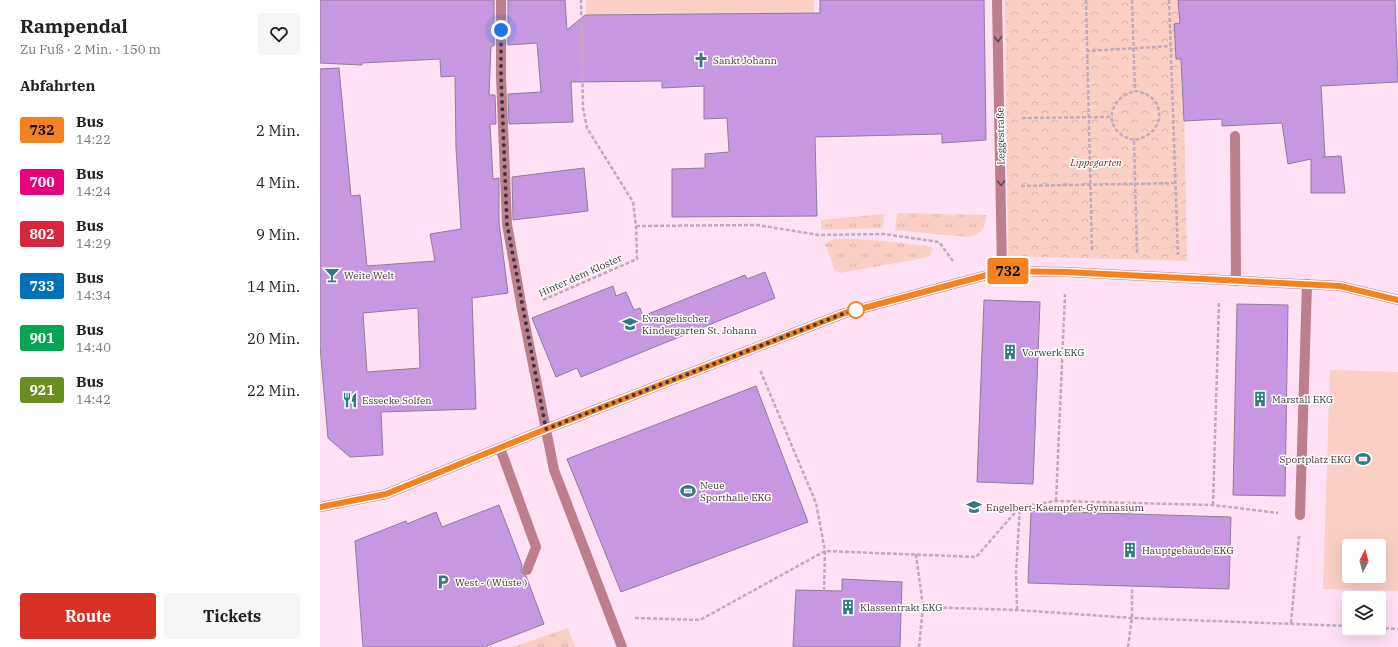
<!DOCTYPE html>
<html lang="de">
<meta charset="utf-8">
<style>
:root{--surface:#fff;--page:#f6f6f6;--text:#222;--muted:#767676;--accent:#d93025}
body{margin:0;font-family:"IBM Plex Serif",serif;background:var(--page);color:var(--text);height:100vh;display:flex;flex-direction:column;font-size:15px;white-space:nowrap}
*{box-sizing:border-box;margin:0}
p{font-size:13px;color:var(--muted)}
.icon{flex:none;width:22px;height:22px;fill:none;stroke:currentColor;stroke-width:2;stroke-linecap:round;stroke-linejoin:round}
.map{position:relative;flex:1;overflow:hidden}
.side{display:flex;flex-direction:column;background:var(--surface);width:320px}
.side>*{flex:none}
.badge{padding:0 8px;border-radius:3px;font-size:14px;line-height:26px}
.needle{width:26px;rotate:6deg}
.controls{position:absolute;left:1022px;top:539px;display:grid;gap:8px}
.controls a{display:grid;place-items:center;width:44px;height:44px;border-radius:4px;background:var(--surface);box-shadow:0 4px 16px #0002;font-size:20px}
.you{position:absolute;width:20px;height:20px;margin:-10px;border:3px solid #fff;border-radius:50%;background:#1a73e8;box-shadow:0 0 0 6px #1a73e833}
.map>.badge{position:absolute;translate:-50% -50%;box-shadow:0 0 0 2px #fff}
h2{padding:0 20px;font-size:15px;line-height:36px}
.round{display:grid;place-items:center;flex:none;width:42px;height:42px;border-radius:4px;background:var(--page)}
.head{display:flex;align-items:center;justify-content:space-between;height:68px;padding:0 20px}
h1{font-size:19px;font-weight:700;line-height:30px}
.action{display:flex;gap:8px;margin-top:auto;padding:8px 20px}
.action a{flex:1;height:46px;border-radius:4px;background:var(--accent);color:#fff;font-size:16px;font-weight:700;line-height:46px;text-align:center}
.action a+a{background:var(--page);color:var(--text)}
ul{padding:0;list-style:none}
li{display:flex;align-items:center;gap:12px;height:52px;padding:0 20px}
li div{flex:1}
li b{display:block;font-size:15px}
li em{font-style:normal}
li .badge{min-width:44px;font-weight:700;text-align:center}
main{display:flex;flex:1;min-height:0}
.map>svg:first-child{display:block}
.grass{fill:url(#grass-tufts)}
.park{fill:url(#park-crowns)}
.garden{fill:#fccfc6;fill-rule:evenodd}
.building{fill:#c798e1;stroke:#8d7d97;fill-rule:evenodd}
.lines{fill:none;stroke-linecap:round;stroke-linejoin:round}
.path{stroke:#c3aaba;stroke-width:2.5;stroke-dasharray:4 2;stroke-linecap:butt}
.minor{stroke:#bd7f8d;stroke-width:10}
.oneway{stroke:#5f4750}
.line-casing{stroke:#fff;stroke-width:9}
.line{stroke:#f58220;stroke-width:6}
.walk{stroke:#40343c;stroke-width:4;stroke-dasharray:0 7.2}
.stop-dot{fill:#fff;stroke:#f58220;stroke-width:2}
.labels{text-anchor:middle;stroke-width:3;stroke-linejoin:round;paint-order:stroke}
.poi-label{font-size:10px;fill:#40343c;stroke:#fff;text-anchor:start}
.street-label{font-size:10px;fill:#40343c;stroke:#fff}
.park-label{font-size:10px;font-style:italic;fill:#91271a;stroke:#fff}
</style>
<main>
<section class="side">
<div class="head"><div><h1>Rampendal</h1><p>Zu Fuß · 2 Min. · 150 m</p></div><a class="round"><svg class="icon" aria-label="heart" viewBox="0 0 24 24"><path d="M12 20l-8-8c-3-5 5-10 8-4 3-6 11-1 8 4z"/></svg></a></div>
<h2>Abfahrten</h2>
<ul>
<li><span class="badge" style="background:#f58220;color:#111">732</span><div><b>Bus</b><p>14:22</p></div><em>2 Min.</em></li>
<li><span class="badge" style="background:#e6007e;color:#fff">700</span><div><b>Bus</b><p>14:24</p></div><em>4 Min.</em></li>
<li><span class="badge" style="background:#d7263d;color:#fff">802</span><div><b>Bus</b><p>14:29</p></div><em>9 Min.</em></li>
<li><span class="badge" style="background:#0072bc;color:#fff">733</span><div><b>Bus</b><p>14:34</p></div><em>14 Min.</em></li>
<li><span class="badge" style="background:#00a651;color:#fff">901</span><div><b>Bus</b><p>14:40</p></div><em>20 Min.</em></li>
<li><span class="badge" style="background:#6b8e23;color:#fff">921</span><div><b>Bus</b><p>14:42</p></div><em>22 Min.</em></li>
</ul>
<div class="action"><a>Route</a><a>Tickets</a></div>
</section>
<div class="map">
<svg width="1078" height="647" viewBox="0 0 1078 647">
<defs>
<pattern id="grass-tufts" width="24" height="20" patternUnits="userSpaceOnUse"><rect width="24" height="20" fill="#fccfc6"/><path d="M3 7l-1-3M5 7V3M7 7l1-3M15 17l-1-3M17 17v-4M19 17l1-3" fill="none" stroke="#d9b2ab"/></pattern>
<pattern id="park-crowns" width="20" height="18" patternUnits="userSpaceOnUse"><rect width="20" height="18" fill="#fccfc6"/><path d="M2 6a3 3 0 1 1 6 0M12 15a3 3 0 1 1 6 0" fill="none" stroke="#d9b2ab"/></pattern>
</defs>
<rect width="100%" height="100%" fill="#ffe0f4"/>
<g class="grass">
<path d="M577,213L667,215C665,229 661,235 647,237L575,230Z"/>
<path d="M564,214L563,228L501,230V220Z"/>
<path d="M513,239C546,238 579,243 612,247L613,250L609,257L520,273L515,271L505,244Z"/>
<path d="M248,628L255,647H193Z"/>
</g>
<path class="park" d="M685,0H862L867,261L688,256Z"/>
<g class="garden">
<path d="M266,0H494V13L328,19V14H324V20H270L266,15Z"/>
<path d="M1010,370L1078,372V591L1003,589ZM1029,546H1059V576H1029Z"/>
</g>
<g class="building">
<path d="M0,0H174V46H171L169,95H175L176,124H170L173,179L179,178V222L188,293L152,298L156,409L61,412L63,455L30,457L8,438L0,346V69L19,68L31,196L40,195L47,266L115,261L110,234L141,229L136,148L135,76L121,77L120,59L42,63V65L0,63ZM98,308L100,368L47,372L43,313Z"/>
<path d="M188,0H245L247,30L265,15L500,13V0H664L666,140L622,143V134L495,137L497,216L352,217V169L385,168V154L409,152L407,118L384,119V86L342,88V81L251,82L253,122L189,124L188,94L221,92L217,43L188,45Z"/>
<path d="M858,0H1075L1078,82L1001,86L1005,156L1003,157L1021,156L1025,193H991V159L968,164L962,123L902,126V119L864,121L861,59H856L855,39L854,24L860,23Z"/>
<path d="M264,168L268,211L193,220L192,177Z"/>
<path d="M445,272L455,298L261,377L257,368L236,377L212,318L293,286L296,296L306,292L314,310L320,308L323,316L425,275L427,279Z"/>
<path d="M664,300L720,302L713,484L657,482Z"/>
<path d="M917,304L968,305L965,496L913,495Z"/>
<path d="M436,386L488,522L301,592L247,459Z"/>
<path d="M179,505L202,565L201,571L206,576L224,624L164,647H43L35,541L86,521L87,524L116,512L122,527Z"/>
<path d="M711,511L911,517L909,589L708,583Z"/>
<path d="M522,579L582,582L580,647H473L476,590L522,591Z"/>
</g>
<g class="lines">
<g class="path">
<path d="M766,0L772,251"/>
<path d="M812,0L815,91C848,95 847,135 814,140L817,254"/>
<path d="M849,0L858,255"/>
<path d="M766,51L851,46"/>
<path d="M702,118L791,117"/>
<path d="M814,140C783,133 785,99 815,91"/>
<path d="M701,186L856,183"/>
<path d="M316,226L437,225L499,235L564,234L619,242L633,261"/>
<path d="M223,300L317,259L316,226L313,202L267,128L263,108L261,0"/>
<path d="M736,501L745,294"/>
<path d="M893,505L899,302"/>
<path d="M810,514V503"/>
<path d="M596,554L603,607"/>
<path d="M504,591L505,551L656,557L699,508"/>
<path d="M697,610L696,572L700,507L736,501L893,505L958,513"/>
<path d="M315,618L380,620L505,551L496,503L440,370"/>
<path d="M971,623L979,536"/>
<path d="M1059,628L1078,629"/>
<path d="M599,647L603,607L697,610L812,618L1029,626"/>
<path d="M808,647L812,618V587"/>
</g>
<g class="minor">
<path d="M181,0V76L187,224L202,309L234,470L302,647"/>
<path d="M677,0L682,271"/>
<path d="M915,136L916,281"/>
<path d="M180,448L216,547L207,570"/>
<path d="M0,507L66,494L226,429L525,313L682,271L746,272L1020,286L1078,300"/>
<path d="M980,515L987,284"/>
</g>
</g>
<defs><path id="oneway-chevron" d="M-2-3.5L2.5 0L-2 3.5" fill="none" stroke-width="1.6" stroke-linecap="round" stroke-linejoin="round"/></defs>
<g class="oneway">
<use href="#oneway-chevron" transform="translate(678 39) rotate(89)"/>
<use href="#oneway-chevron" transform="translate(681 183) rotate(89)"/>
</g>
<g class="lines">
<g class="line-casing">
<path id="line" d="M0,507L66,494L226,429L525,313L682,271L746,272L1020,286L1078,300"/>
</g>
<use href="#line" class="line"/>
<path class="walk" d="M181,30V76L187,224L226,429L525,313L540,309L536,310"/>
</g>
<defs>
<g id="church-bare" transform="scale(1.2)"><path d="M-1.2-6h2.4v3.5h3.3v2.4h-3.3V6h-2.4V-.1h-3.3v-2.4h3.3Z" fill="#327984" stroke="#fff" stroke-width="2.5" paint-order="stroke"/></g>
<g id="bar-bare" transform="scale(1.2)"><path d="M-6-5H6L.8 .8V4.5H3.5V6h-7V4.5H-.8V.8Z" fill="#327984" stroke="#fff" stroke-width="2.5" paint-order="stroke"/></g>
<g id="school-bare" transform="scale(1.2)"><path d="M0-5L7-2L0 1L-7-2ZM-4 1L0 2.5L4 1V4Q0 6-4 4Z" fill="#327984" stroke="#fff" stroke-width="2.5" paint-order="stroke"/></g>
<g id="building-bare" transform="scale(1.2)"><path d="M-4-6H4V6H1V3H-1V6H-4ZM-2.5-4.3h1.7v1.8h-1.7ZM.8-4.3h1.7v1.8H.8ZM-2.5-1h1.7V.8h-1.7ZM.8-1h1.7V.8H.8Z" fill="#327984" stroke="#fff" stroke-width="2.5" paint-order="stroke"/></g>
<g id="restaurant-bare" transform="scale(1.2)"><path d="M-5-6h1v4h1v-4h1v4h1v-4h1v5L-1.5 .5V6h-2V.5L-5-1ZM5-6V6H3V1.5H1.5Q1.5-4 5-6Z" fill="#327984" stroke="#fff" stroke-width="2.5" paint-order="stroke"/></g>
<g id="stadium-bare" transform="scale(1.2)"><path d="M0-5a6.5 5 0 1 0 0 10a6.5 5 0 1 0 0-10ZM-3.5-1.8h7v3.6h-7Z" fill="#327984" stroke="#fff" stroke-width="2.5" paint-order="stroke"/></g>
<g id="parking-bare" transform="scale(1.2)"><path d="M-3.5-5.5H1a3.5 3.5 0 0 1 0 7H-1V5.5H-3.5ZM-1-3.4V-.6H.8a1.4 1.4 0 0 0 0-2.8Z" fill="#327984" stroke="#fff" stroke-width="2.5" paint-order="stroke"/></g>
</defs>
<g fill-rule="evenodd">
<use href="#church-bare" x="381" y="60"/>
<use href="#bar-bare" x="12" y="275"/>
<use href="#school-bare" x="310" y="324"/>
<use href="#building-bare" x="690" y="352"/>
<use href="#building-bare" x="940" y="399"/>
<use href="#restaurant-bare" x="30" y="400"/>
<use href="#stadium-bare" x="1043" y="459"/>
<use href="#stadium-bare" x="368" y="491"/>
<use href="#school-bare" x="654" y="507"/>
<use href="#building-bare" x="810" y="550"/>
<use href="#parking-bare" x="123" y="582"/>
<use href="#building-bare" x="528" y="607"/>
</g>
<circle class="stop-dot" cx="536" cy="310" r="8"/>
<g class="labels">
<g class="poi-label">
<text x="393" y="64">Sankt Johann</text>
<text x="24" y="279">Weite Welt</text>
<text x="322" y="322">Evangelischer<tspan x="322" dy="12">Kindergarten St. Johann</tspan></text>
<text x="702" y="356">Vorwerk EKG</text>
<text x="952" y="403">Marstall EKG</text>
<text x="42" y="404">Essecke Solfen</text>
<text x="1031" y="463" text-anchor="end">Sportplatz EKG</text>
<text x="380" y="489">Neue<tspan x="380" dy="12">Sporthalle EKG</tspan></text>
<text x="666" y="511">Engelbert-Kaempfer-Gymnasium</text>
<text x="822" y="554">Hauptgebäude EKG</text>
<text x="135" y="586">West - ( Wüste )</text>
<text x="540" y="611">Klassentrakt EKG</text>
</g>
<g class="street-label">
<text transform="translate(680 136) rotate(-91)" y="4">Leggestraße</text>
<text transform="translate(260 275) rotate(-24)" y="4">Hinter dem Kloster</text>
</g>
<g class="park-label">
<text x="776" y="166">Lippegarten</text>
</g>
</g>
</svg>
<div class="controls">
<a><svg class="needle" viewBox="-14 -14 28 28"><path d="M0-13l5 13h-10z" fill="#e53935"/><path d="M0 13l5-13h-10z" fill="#767676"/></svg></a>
<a><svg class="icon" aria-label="layers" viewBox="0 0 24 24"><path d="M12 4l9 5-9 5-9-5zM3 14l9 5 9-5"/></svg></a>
</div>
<div class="you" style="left:181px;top:30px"></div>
<b class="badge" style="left:688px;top:271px;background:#f58220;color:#111">732</b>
</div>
</main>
